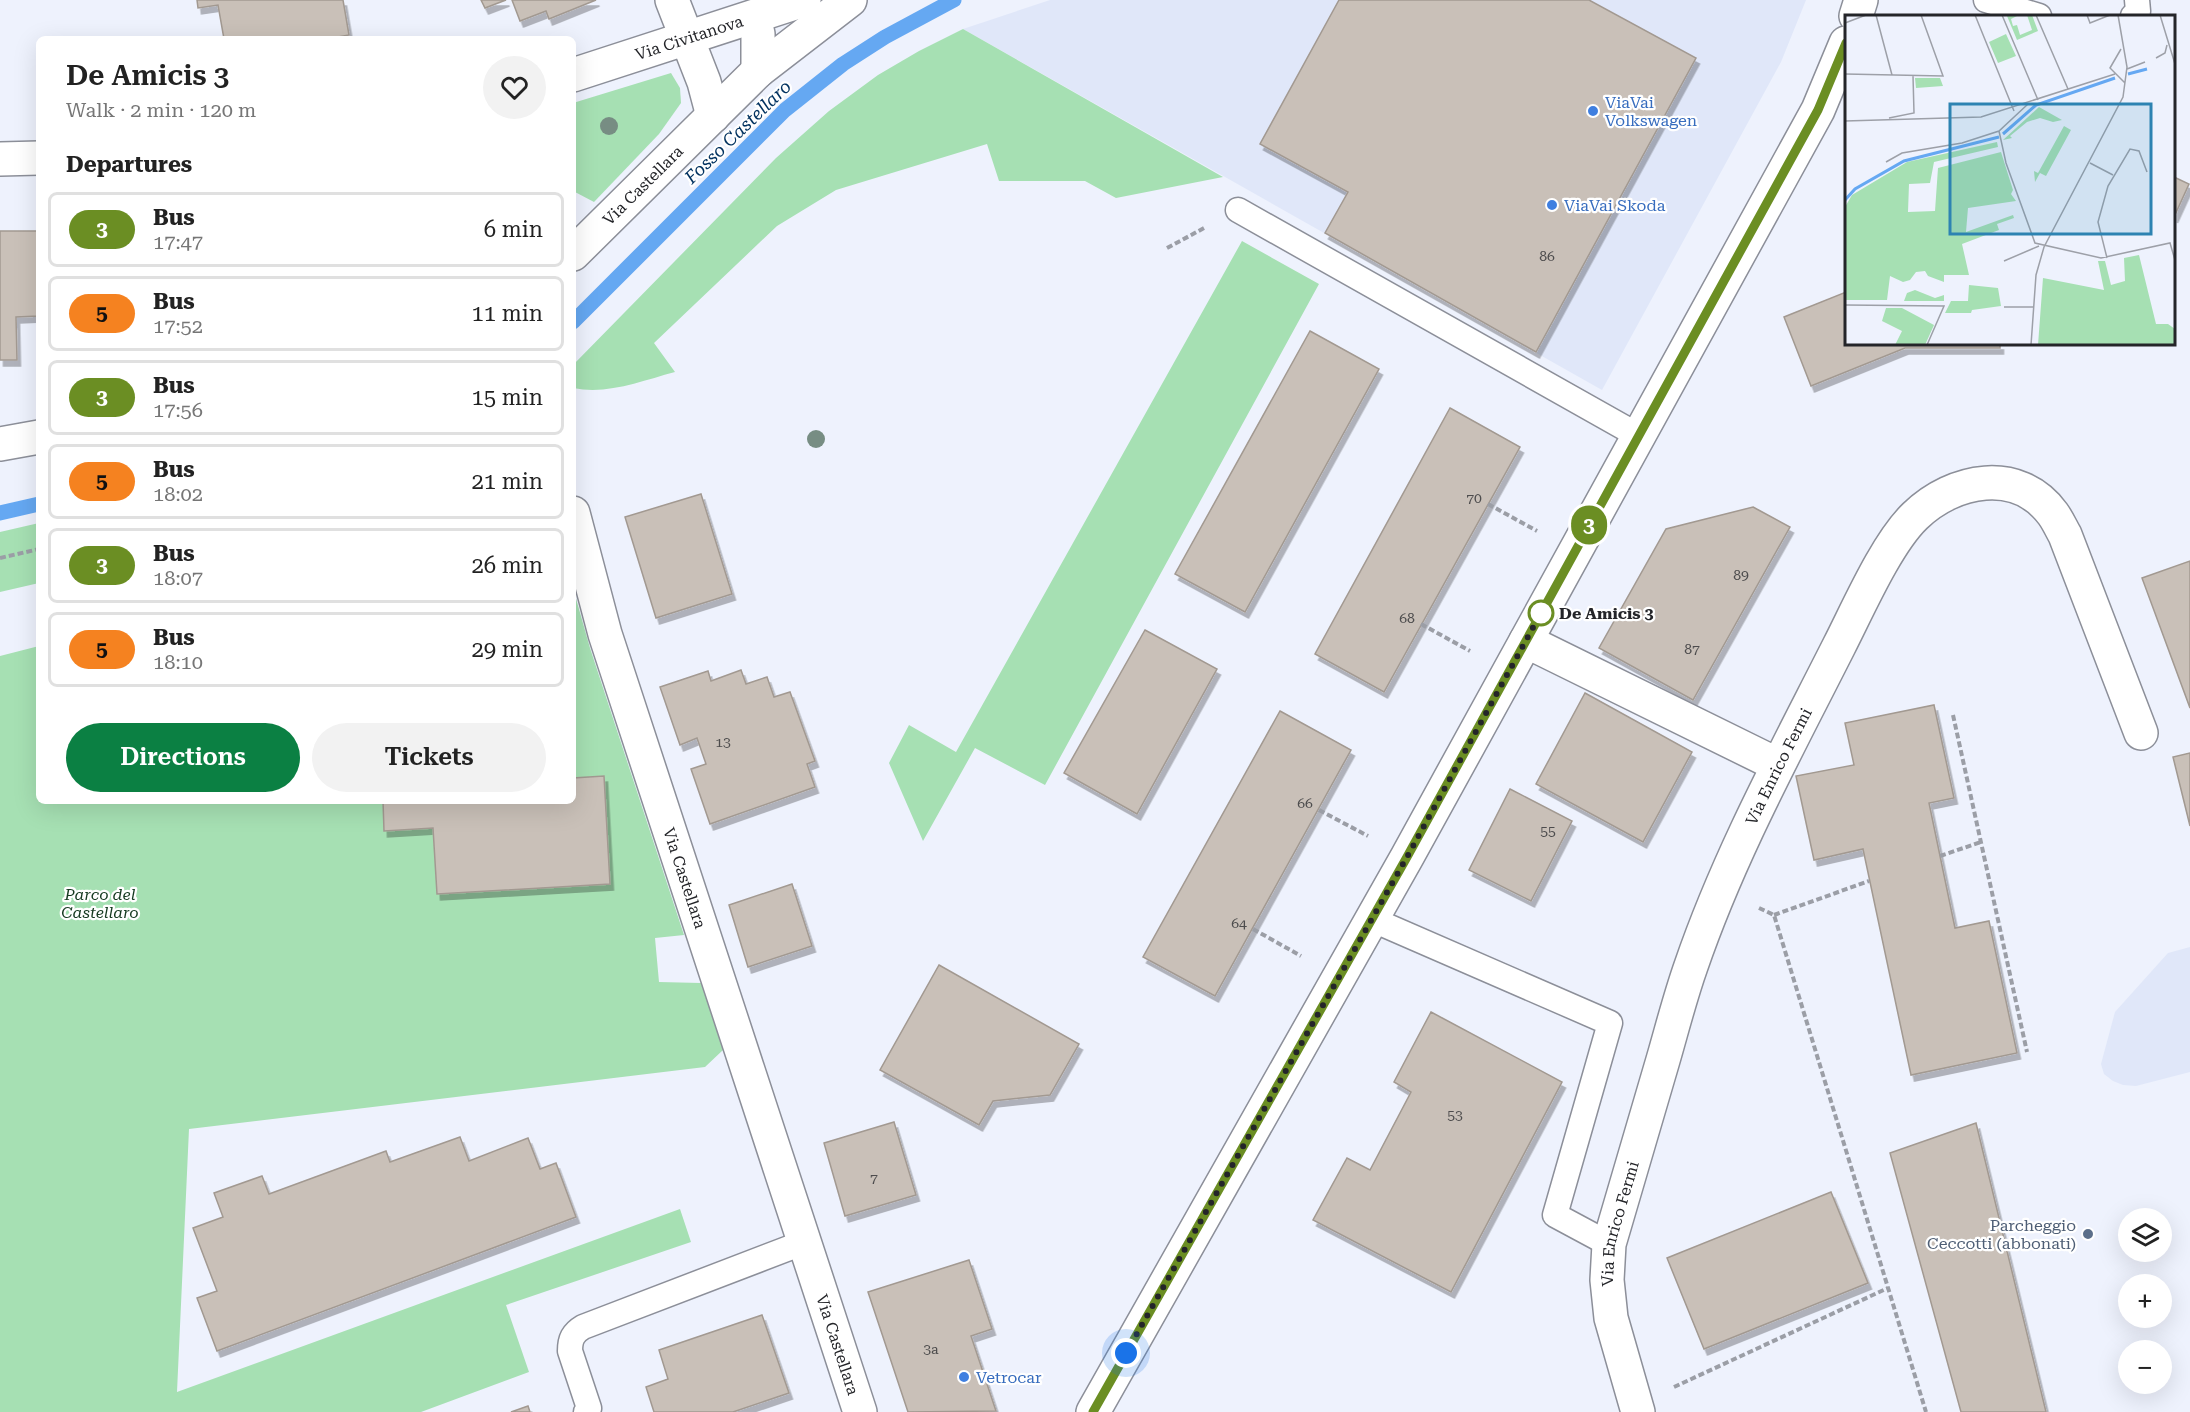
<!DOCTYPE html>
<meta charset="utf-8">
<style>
:root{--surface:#fff;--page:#f2f2f2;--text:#222;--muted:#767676;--line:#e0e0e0;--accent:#0b8043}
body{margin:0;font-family:"Roboto Serif",serif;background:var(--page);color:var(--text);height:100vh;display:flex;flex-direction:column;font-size:22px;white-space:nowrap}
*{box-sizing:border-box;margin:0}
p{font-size:20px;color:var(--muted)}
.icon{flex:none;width:33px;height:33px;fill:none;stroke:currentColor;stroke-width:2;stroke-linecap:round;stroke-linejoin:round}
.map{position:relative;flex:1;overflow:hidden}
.details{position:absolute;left:36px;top:36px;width:540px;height:768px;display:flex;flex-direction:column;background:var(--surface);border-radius:9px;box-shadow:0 6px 24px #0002}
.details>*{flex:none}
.badge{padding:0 12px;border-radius:20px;font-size:21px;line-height:39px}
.tools{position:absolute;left:2118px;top:1208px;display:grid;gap:12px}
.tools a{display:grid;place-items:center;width:54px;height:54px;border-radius:50%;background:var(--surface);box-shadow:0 6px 24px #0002;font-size:30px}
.you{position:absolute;width:30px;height:30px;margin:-15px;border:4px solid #fff;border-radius:50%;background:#1a73e8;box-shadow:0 0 0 9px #1a73e833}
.map>.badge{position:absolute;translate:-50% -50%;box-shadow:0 0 0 3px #fff}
h2{padding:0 30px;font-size:22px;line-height:54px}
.round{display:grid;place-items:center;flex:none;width:63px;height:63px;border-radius:32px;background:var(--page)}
.summary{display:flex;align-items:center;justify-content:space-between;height:102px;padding:0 30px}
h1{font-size:28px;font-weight:600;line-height:45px}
.action{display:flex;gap:12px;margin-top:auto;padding:12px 30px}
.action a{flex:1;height:69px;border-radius:36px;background:var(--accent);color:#fff;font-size:24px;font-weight:600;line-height:69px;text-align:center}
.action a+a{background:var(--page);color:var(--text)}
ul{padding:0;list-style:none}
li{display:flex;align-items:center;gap:18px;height:75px;margin:0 12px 9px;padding:0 18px;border:3px solid var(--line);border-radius:9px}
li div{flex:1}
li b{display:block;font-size:22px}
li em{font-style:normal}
li .badge{min-width:66px;font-weight:700;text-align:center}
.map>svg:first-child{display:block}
.built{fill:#e0e7f9}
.green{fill:#a6e0b3}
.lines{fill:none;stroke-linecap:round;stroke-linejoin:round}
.stream{stroke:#65a8f2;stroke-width:15}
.building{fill:#c9c0b8;stroke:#a29991;stroke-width:1.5;filter:url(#shadow)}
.service-casing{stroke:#8c8f99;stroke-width:27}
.minor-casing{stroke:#8c8f99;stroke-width:36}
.tertiary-casing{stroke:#8c8f99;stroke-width:36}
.primary-casing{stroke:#8c8f99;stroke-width:36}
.path{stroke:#9b9ea6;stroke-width:4;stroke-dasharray:6 3;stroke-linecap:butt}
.service{stroke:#fff;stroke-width:24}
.minor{stroke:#fff;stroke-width:33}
.tertiary{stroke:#fff;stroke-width:33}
.primary{stroke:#fff;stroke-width:33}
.tree{fill:#778d83}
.line-casing{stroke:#fff;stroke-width:14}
.line{stroke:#6b8e23;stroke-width:9}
.walk{stroke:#242529;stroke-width:6;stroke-dasharray:0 10.8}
.shop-dot{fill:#3f7fe0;stroke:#fff;stroke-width:2}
.stop-dot{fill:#fff;stroke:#6b8e23;stroke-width:3}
.service-dot{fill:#5c6f8a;stroke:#fff;stroke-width:2}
.labels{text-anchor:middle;stroke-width:4.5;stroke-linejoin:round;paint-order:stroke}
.number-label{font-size:14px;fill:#4d4c4d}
.street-label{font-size:16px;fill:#242529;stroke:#fff}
.shop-label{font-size:16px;fill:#366cbe;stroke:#fff;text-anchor:start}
.stop-label{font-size:16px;font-weight:bold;fill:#242529;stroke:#fff;text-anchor:start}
.park-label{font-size:16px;font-style:italic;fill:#153a20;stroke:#fff}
.service-label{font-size:16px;fill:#4e5e75;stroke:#fff;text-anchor:end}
.water-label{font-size:18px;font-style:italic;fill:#00315f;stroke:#fff}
.inset-river{fill:none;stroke:#65a8f2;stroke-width:3}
.inset-road{fill:none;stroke:#9da0a8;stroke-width:1.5}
.view{fill:#2d83b2;fill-opacity:0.15;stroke:#2d83b2;stroke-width:3}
.inset-edge{fill:none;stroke:#242529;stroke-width:3}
</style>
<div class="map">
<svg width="2190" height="1412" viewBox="0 0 2190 1412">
<defs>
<filter id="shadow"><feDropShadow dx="3.5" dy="6" stdDeviation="0" flood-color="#0004"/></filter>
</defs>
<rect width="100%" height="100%" fill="#eef2fd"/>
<g class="built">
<path d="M1050,0H1806L1781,62L1602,390L963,29Z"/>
<path d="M2190,947V1072L2136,1086L2123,1085L2113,1081L2104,1074L2101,1064L2115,1012L2168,953Z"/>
</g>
<g class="green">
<path d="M963,29L1223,177L1116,198L1085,181H999L987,144L836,190L777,226L654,343L675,372C641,381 608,395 573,388V365L776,158L829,111L878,75L919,51Z"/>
<path d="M671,73L680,88L681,103L659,134L594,202L575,192L573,182V103Z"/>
<path d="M1242,241L1319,284L1045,785L975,748L923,841L889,763L909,725L956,752Z"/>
<path d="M39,523V583L0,592V532Z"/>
<path d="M573,588L590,648L684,935L655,938L659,982L701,983L723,1050L705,1067L189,1129L177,1392L680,1209L691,1242L506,1305L529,1372L421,1412H0V656L39,646V801H383L385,831L433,828L437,894L609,884L573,778Z"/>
</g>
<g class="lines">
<g class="stream">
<path d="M573,322L785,110L843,64L885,37L954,0"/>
<path d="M0,513L39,504"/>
</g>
</g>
<g class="building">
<path d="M197,0H343L349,35L327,39H224L218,5L198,8Z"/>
<path d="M481,0H506L485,8Z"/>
<path d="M512,0H596L549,19L546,11L520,21Z"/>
<path d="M1339,0H1589L1696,58L1536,352L1325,233L1348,192L1260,144Z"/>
<path d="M2174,177L2189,184L2174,217Z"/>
<path d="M0,231H39V316L16,317L17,360H0Z"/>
<path d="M1846,292V344H2000V348H1905L1811,386L1784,317Z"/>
<path d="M1310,331L1379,369L1245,612L1175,574Z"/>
<path d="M1450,408L1520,447L1384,692L1315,654Z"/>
<path d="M701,494L732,594L656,618L625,517Z"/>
<path d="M1753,507L1790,527L1693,700L1599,648L1666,529Z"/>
<path d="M2190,561V708L2142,578Z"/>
<path d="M1145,630L1217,669L1137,814L1064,773Z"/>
<path d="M741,670L746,684L767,677L774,697L790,692L815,761L807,764L815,787L710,824L691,769L706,764L697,738L680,745L660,687L708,671L711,681Z"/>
<path d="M1585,693L1692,752L1643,842L1536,784Z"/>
<path d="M1934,705L1954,798L1929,803L1955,928L1989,921L2017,1053L1911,1075L1863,849L1814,860L1796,776L1854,765L1845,723Z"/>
<path d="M1280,711L1351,750L1215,996L1143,957Z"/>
<path d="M2190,753V826L2173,757Z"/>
<path d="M604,776L610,884L437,894L433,828L384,831L383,801H573V778Z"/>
<path d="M1510,789L1572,821L1531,901L1469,870Z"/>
<path d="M792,884L812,946L748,967L729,905Z"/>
<path d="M939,965L1079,1044L1050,1095L993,1101L979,1125L880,1070Z"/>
<path d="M1431,1012L1562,1082L1451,1292L1313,1220L1347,1158L1370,1170L1411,1092L1394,1082Z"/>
<path d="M894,1122L916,1195L845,1216L824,1143Z"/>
<path d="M1976,1123L2046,1412H1961L1890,1153Z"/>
<path d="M460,1137L469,1161L528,1138L540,1169L556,1163L576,1217L217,1351L197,1298L217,1291L193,1228L223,1217L214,1193L262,1176L269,1194L386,1151L390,1162Z"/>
<path d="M1831,1192L1868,1283L1704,1349L1667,1258Z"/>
<path d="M969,1260L992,1329L971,1336L996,1411L908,1412L868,1292Z"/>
<path d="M762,1315L789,1393L733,1412H654L646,1387L668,1379L659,1350Z"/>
<path d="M528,1406L530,1412H511Z"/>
</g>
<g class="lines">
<g class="service-casing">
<g id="service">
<path d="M1986,0L2039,16"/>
<path d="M2133,16L2138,11L2137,0"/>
<path d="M1238,210L1639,436"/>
<path d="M1371,919L1610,1023L1555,1215L1609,1244"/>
<path d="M586,1412L589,1408L570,1351C570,1339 573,1333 583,1327L805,1242"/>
</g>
</g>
<g class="minor-casing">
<g id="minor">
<path d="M672,0L704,82L713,116"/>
<path d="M754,17L758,34V71"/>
<path id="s1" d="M573,254L758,71L850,0"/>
<path d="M0,444L39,437"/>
<path id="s2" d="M573,513L605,634L860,1412"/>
<path d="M1526,641L1778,765"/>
<path id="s3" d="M1638,1412L1611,1318L1607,1280L1609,1244C1627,1183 1645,1121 1663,1060C1672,1029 1680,997 1691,966C1729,855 1786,751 1839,646C1858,609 1886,544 1915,516C1953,479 2018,466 2053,514C2058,521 2061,528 2065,535L2141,733"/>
</g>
</g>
<g class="tertiary-casing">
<g id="tertiary">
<path id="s4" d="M573,75L804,0"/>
<path d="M0,159L39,158"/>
</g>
</g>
<g class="primary-casing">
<g id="primary">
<path d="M1856,16L1861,0"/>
<path d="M1093,1412L1407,857L1818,110L1846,43"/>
</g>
</g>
<g class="path">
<path d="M1167,248L1206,227"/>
<path d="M1488,504L1537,531"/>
<path d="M0,558L39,549"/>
<path d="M1421,624L1470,651"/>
<path d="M1953,715L2027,1052"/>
<path d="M1319,810L1368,836"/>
<path d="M1940,856L1981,842"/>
<path d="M1759,908L1774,915L1926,1412"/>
<path d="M1774,915L1869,881"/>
<path d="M1253,929L1301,956"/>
<path d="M1674,1387L1888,1288"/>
</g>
<use href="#service" class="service"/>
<use href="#minor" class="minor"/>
<use href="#tertiary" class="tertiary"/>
<use href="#primary" class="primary"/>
</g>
<g class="tree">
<circle cx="609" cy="126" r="9"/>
<circle cx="816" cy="439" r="9"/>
</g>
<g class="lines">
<g class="line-casing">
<path id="line" d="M1093,1412L1407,857L1818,110L1846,43"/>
</g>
<use href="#line" class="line"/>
<path class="walk" d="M1126,1353L1407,857L1541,613"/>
</g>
<g class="shop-dot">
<circle cx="1593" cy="111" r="6"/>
<circle cx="1552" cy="205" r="6"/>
<circle cx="964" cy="1377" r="6"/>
</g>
<circle class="stop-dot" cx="1541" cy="613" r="12"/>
<circle class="service-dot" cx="2088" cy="1234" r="6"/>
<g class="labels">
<g class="number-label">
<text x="1547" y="261">86</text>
<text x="1474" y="503">70</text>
<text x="1741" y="580">89</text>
<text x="1407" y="623">68</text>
<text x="1692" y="654">87</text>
<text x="723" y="747">13</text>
<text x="1305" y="808">66</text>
<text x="1548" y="836">55</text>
<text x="1239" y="928">64</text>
<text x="1455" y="1120">53</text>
<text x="874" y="1183">7</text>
<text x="931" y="1354">3a</text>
</g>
<g class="street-label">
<text dy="6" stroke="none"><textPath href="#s4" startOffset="122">Via Civitanova</textPath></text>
<text dy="6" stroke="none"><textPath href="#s1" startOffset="98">Via Castellara</textPath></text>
<text dy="6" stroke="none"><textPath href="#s3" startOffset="680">Via Enrico Fermi</textPath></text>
<text dy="6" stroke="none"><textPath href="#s2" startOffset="382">Via Castellara</textPath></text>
<text dy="6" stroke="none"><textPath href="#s3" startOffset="194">Via Enrico Fermi</textPath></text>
<text dy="6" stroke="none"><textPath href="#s2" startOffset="873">Via Castellara</textPath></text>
</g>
<g class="shop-label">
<text x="1605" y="108">ViaVai<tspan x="1605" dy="18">Volkswagen</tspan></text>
<text x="1564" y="211">ViaVai Skoda</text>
<text x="976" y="1383">Vetrocar</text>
</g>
<g class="stop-label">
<text x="1559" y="619">De Amicis 3</text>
</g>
<g class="park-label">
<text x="100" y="900">Parco del<tspan x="100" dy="18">Castellaro</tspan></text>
</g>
<g class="service-label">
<text x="2076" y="1231">Parcheggio<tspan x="2076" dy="18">Ceccotti (abbonati)</tspan></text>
</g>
<g class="water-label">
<text transform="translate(738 132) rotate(-44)" y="6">Fosso Castellaro</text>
</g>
</g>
<g transform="translate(1845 15)">
<rect width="330" height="330" fill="#eef2fd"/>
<path d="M174,0L166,4L168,11L172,10L175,20L187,15L182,0H187L193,16L172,25L162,1ZM161,19L171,41L153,48L144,27ZM70,63H95L98,71L71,73ZM194,92L217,105L208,107L195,103L182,107L165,121L167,123L158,125ZM219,111L226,115L201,161L195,158L190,167L189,156L193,158ZM152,127L153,132L89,147L85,168L64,169L63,197L90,196L93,153L156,137L168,175L166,179L171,186L123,193L121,217L168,200L169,203L152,209L154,215L117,229L124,260H99V267L83,261L80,256L71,257L65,265L58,267L45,261L42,285H0V192L7,180L62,147ZM294,240L311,309H323L330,314V329L193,330L198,263L259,275L253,246H260L266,270L280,266L279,243ZM124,270L153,273L156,291L127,295L126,298H100L106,286H123ZM70,275L90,283L99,280V286H59L62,278ZM41,293H57L89,310L80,330H50L57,316L37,306Z" fill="#a6e0b3"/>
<path class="inset-river" d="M283,59L302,54M158,119L191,90L270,63M0,185L10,174L59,146L154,122"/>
<path class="inset-road" d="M31,0L47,60M130,0L169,96M157,0L193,85M191,0L223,74M242,0L245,8L265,0M315,0L330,49M0,8L21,0M276,34L265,53L280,68M311,43L320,38L322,30M282,54L300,47M0,59L98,61L76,0M44,103L69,98L68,61M0,106L136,102L270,59M154,116L161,148L190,228L256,243L325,228L330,245M41,147L57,138L117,128L154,116L183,89M245,148L268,160M262,243L253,207L263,171L285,134L294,136L302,157M159,246L194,231M0,290L99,291L82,330M159,292H189M186,330L191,260L199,232L278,82L282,52L273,0"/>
<path class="view" d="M105,89H306V219H105Z"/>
<rect width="330" height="330" class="inset-edge"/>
</g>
</svg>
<div class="tools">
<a><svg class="icon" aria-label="layers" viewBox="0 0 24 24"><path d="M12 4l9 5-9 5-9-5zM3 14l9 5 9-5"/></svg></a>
<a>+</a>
<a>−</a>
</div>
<div class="you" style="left:1126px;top:1353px"></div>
<b class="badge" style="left:1589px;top:525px;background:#6b8e23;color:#fff">3</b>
<section class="details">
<div class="summary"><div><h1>De Amicis 3</h1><p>Walk · 2 min · 120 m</p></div><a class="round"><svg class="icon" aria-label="heart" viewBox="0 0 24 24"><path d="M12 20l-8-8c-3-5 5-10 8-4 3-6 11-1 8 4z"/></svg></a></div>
<h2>Departures</h2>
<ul>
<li><span class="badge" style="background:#6b8e23;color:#fff">3</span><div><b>Bus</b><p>17:47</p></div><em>6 min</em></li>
<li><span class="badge" style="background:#f58220;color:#111">5</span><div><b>Bus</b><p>17:52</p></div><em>11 min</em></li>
<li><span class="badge" style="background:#6b8e23;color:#fff">3</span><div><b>Bus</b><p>17:56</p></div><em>15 min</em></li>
<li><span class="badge" style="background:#f58220;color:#111">5</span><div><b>Bus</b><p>18:02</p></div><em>21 min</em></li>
<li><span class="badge" style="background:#6b8e23;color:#fff">3</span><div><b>Bus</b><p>18:07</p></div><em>26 min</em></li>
<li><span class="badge" style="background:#f58220;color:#111">5</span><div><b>Bus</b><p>18:10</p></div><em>29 min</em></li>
</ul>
<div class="action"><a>Directions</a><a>Tickets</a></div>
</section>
</div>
